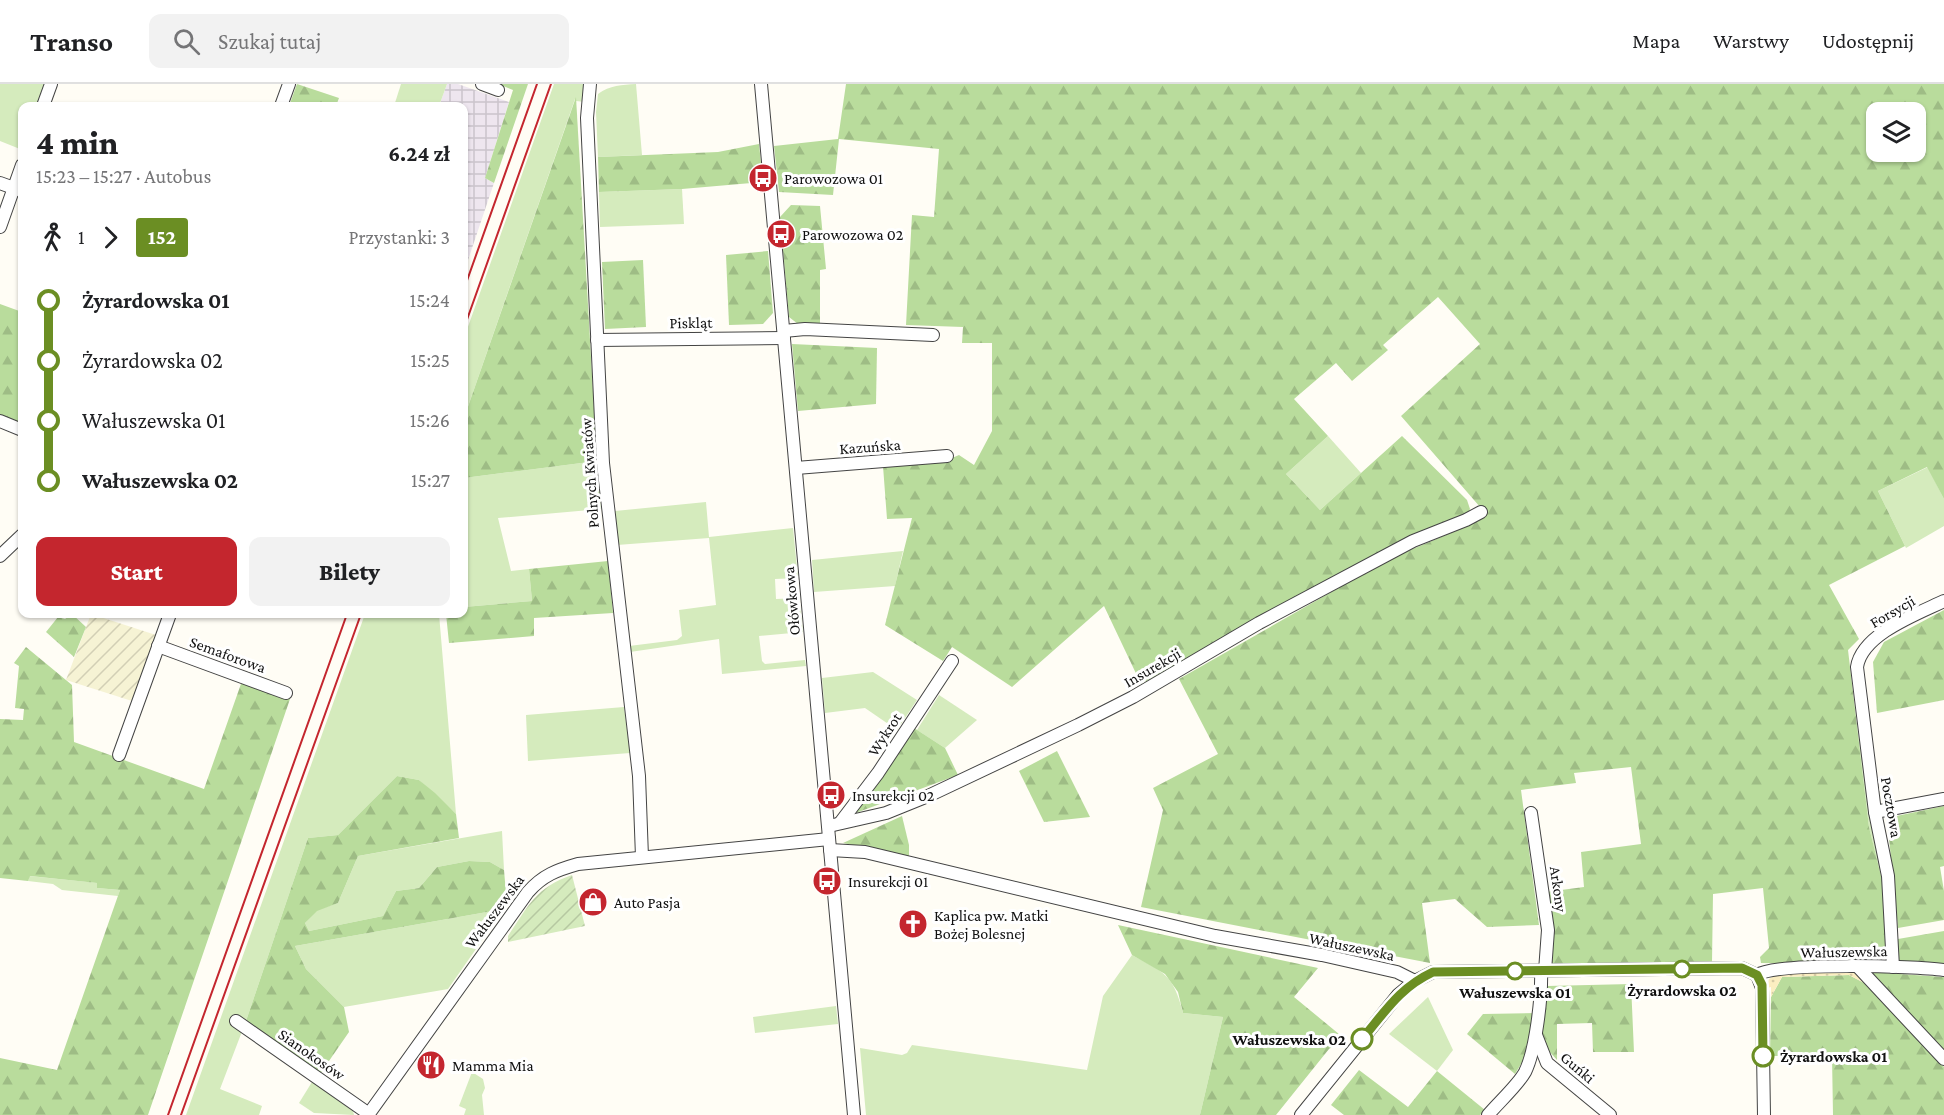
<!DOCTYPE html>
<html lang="pl">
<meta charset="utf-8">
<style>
:root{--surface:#fff;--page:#f2f2f2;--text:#202124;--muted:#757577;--line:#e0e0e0;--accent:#c4262e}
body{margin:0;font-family:"Crimson Pro",serif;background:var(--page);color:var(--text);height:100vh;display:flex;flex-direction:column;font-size:22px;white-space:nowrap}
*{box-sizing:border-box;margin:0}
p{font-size:20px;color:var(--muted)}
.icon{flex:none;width:33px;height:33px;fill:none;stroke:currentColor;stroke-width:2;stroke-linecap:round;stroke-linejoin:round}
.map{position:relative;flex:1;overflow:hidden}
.sheet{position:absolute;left:18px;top:18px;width:450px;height:516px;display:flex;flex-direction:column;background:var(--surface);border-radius:12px;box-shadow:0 2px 4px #0004}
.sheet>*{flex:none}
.badge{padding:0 12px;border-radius:4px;font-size:21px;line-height:39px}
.tools{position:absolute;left:1866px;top:18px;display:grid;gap:12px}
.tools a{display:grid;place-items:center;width:60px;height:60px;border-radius:12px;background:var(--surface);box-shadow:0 2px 4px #0004;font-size:30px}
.map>.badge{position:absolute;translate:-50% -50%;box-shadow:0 0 0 3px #fff}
.legs{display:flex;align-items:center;gap:9px;height:66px;padding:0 18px;font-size:20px}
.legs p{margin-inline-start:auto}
.head{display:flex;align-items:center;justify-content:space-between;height:102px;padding:0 18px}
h1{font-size:33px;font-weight:800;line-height:45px}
.button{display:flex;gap:12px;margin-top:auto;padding:12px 18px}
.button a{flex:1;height:69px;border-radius:12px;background:var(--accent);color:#fff;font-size:24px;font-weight:800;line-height:69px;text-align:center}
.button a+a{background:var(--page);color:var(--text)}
ul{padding:0 18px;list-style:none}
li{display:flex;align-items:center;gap:21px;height:60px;font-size:22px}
li i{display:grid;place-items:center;width:9px;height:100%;margin:0 8px;background:currentColor}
li i::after{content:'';width:15px;height:15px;margin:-8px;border:4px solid;border-radius:50%;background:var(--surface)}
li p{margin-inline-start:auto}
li:first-child i{background:linear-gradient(#0000 50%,currentColor 0)}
li:last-child i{background:linear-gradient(currentColor 50%,#0000 0)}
header{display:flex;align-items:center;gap:36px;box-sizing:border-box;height:84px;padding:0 30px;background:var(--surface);border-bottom:2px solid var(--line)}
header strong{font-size:28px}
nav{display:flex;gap:33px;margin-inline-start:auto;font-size:21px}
.search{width:420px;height:54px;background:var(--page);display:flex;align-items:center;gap:15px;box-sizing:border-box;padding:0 21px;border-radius:12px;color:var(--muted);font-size:22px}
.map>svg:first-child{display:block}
.industrial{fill:url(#industrial-grid)}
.farmland{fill:url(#farmland-furrows)}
.grass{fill:#d5ebbd}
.forest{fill:url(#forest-firs);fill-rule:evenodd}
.sand{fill:url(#sand-dots)}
.garden{fill:url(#garden-furrows)}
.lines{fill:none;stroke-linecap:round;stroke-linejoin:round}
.minor-casing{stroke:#444;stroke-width:14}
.minor{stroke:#fff;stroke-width:12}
.rail{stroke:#c4262e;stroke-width:2}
.line-1-casing{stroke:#fff;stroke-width:14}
.line-1{stroke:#6b8e23;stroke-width:9}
.stop-1-dot{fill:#fff;stroke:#6b8e23;stroke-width:3}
.labels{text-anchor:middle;stroke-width:6;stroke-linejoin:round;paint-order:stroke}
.poi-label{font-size:16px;fill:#111;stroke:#fff;text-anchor:start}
.street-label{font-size:16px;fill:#111;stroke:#fff}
.stop-label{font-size:16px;font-weight:bold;fill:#111;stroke:#fff}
</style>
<header>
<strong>Transo</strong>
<div class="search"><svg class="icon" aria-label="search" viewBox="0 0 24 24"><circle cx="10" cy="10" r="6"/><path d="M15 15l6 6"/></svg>Szukaj tutaj</div>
<nav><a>Mapa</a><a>Warstwy</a><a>Udostępnij</a></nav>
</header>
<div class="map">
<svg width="1944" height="1031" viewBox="0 0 1944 1031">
<defs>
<pattern id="industrial-grid" width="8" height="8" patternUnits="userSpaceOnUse" patternTransform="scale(1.5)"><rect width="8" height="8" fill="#eee6ef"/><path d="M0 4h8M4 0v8" fill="none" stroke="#cbc4cc"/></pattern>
<pattern id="farmland-furrows" width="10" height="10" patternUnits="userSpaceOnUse" patternTransform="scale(1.5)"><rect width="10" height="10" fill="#f6f3d4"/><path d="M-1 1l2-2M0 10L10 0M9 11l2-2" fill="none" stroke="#d2cfb5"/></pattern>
<pattern id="forest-firs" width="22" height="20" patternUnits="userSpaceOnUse" patternTransform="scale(1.5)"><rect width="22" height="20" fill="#b9dc9c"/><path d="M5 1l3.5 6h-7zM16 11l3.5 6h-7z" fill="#9ebc85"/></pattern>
<pattern id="sand-dots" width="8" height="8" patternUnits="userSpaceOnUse" patternTransform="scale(1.5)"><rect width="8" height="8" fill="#fbeec1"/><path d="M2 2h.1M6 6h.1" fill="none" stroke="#d6cba5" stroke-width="1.8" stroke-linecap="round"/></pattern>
<pattern id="garden-furrows" width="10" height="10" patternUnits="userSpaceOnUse" patternTransform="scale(1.5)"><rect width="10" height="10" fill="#d5ebbd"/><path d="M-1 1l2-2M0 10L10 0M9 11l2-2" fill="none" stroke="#b6c8a1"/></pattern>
</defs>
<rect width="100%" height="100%" fill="#fffdf5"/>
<path class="industrial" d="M447,0H458L509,18L485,94L494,99L464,188V22H439Z"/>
<path class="farmland" d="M91,530L156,551L132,617L66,596Z"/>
<g class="grass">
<path d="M0,0H45L36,22H22V59L20,65L0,57Z"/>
<path d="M401,0H447L439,22H394Z"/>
<path d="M554,0H587L585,18L576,17L575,15L464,334V254Z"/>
<path d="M636,0L642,71L598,73L596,28L598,10C610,1 622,1 636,0Z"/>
<path d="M682,105L684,140L600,143L599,108Z"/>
<path d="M1328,352L1361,389L1320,426L1286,390Z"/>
<path d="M597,377L601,425L498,434L511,487L529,485L532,517L464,523V394Z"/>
<path d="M1928,383L1944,415V442L1906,464L1878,407Z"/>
<path d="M706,418L709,453L793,444L798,494L775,495L776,515L799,514L803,548L759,552L762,577L765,580L805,576L806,582L722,590L719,555L630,568L629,562L677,556L682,552L679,526L716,521L709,454L617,461L615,427Z"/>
<path d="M903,467L895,502L814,508L812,476Z"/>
<path d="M365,530H439L456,730L419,696L397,692L338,751L308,754L246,937L220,1005L262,1022L259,1031H186Z"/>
<path d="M873,588L917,616L897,646L865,624L825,629L822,594Z"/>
<path d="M939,611L977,636L945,664L917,646Z"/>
<path d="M624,623L630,669L528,677L526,631Z"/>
<path d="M1857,641L1870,726L1885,797L1889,868L1882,796L1869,743Z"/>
<path d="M502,747L504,786L490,778L469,777L437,783L419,804L396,807L383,832L309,847L305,839L317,826L338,819L358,772Z"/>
<path d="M29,792L98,799L97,804L120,806L118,812L62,806L53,800L28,797Z"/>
<path d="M504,825L448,905L344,923L306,885L295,862Z"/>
<path d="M1132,871C1165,889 1173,890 1183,929L1223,933L1200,1031H866L860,964L902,971L907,969L912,961L1087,986L1103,912Z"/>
<path d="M1428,913L1453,966L1437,987L1389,950Z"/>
<path d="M836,922L838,940L755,949L753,933Z"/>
<path d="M472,988L483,995L485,1004L482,1011L484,1031H464L466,1025L459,1022Z"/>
<path d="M312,998L353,1027L354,1031L314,1029L299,1019Z"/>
</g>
<g class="forest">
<path d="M297,0L339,14L336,22H289Z"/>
<path d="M498,0H528L494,99L485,94L513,6Z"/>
<path d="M846,0H1944V415L1927,383L1878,407L1905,462L1829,501L1859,555L1848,566L1869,743L1882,796L1889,868L1840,880L1761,879L1760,873L1769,864L1763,804L1713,810L1712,878L1569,881L1554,880L1549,878L1546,808L1584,803L1581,768L1641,760L1631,683L1574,689L1576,699L1521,706L1539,841L1487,843L1455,815L1422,819L1430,879L1141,823L1163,726L1153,704L1218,670L1179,595L1391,474L1470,441L1487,431L1401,332L1480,260L1438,213L1383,261L1388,266L1352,297L1336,279L1294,315L1328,352L1286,390L1320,426L1402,352L1467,416L1470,425L1467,432L1207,564L1141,600L1104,522L1012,603L952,563L943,577L885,541L912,434L887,435L883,382L945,377L959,371L974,381L992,347V259H962L963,243L906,241L912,131L934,133L939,65L839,55L833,111L779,108L774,62L838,55ZM1876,28H1916V68H1876Z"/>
<path d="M576,13L597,377L464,394V334Z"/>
<path d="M759,60L763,98L682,105L599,108L598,73L718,68Z"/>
<path d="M791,121L820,122L826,185L820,186V240H798L789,233L780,133Z"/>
<path d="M768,167L773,229L763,240L729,241L726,171Z"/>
<path d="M643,176L646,243L605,245L602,178Z"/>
<path d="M0,220L22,228V341L0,333Z"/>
<path d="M792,260L877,264L876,320L798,327Z"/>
<path d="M608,477L613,529L534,534V552L449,559L446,530H464V523L532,517L529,485Z"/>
<path d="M1944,526V616L1877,629L1873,578L1884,558Z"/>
<path d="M72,530L86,543L74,573L46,548L58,533L65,535Z"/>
<path d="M26,563L72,601L74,658L204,705L242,597L290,615L148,1031H0V974L57,986L120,806L97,804V799L30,792L28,797L0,794V635L23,636L24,625L15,624L19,582L14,579Z"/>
<path d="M911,642L945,664L958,691L853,730Z"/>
<path d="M1057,667L1090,733L1044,738L1019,687Z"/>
<path d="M397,692L419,696L435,709L456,730L459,754L358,772L338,819L317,827L305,839L309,847L383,832L396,807L419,804L437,783L469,777L490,778L504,786L507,821L504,825L295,862L306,885L344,923L349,948L320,990L246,937L308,754L338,751Z"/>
<path d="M1944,722V782L1940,783L1944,807V836L1898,844L1887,734Z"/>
<path d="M902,732L909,761V773L843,759Z"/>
<path d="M1118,841L1318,884L1294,913L1345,955L1329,965L1276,1031H1200L1223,933L1183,929L1178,908L1165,890L1132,871Z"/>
<path d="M1944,847V882L1898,878V855Z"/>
<path d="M1870,888L1944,893V971Z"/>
<path d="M1849,891L1868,901L1944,983V1031H1833L1832,972H1770L1771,913L1782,893Z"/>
<path d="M1631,900L1634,968H1593L1592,939L1557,940V976L1548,966L1542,955L1547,902Z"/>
<path d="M1536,929L1524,975L1515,990L1467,950L1483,930Z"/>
<path d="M1359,986L1408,1023L1437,987L1485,1026L1480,1031H1344L1331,1021Z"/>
</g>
<path class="sand" d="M1855,887L1868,901L1849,891L1782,893L1771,913V903L1767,904L1769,895L1781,888Z"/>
<path class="garden" d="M572,791L585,842L508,858V852C529,821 535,804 572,791Z"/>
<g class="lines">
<g class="minor-casing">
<g id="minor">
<path d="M482,0L498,6"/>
<path d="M590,0L587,34L603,379L639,692L642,773"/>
<path d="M761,0L854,1031"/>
<path d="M43,22L51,0"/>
<path d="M281,22L289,0"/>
<path d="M0,99L22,107"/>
<path d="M0,143L22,81"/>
<path d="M784,247L805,245L933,251"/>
<path d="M597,256L784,254"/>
<path d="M0,337L22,346"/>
<path d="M796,384L947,372"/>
<path d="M0,472L22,451"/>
<path d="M158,562L286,609"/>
<path d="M119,671L170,530"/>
<path d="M1875,728L1944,715"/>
<path d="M1531,729L1548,846L1545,887"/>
<path d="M840,739L878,689L952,577"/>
<path d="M829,742L886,729L928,712L1078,641L1133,613L1259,539L1413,457L1466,436L1481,428"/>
<path d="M830,766L865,768L1215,852L1322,871L1397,888L1415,897"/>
<path d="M1858,883L1944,975"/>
<path d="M1893,883L1888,792L1875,728L1857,583C1862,550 1917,530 1944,517"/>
<path d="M1757,891C1777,878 1915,882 1944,886"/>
<path d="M236,937L369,1030"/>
<path d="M1536,951L1547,979L1610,1031"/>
<path d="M368,1031L528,808C543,791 557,786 578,780L829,755"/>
<path d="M1301,1031L1398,911L1415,897L1433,888L1742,884L1757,891L1762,904L1764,1031"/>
<path d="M1488,1031C1498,1019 1518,1001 1525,988C1536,966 1542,912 1541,887"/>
</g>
</g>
<use href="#minor" class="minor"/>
<g class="rail">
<path d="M464,205L537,0"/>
<path d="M464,244L551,0"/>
<path d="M168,1031L347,530"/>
<path d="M181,1031L361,530"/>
</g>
</g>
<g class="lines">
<g class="line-1-casing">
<path id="line-1" d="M1362,955C1385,928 1399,904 1433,888L1742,884L1757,891L1762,901L1763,972"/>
</g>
<use href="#line-1" class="line-1"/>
</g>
<defs>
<g id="bus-disc" transform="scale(1.5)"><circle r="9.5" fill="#c4262e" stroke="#fff"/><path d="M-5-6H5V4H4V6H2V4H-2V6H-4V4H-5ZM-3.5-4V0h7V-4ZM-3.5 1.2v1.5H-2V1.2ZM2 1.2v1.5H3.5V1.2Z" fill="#fff"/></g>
<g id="shop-disc" transform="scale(1.5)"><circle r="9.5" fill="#c4262e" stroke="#fff"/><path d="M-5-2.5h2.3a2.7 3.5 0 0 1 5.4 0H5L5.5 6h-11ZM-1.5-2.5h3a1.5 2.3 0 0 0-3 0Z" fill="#fff"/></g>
<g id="church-disc" transform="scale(1.5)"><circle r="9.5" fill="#c4262e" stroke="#fff"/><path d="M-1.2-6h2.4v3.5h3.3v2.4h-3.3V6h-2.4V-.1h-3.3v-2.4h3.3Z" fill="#fff"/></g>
<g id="restaurant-disc" transform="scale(1.5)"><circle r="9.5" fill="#c4262e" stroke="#fff"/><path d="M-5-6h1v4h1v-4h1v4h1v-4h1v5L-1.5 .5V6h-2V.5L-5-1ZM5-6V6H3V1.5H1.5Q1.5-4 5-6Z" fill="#fff"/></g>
</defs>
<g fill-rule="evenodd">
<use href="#bus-disc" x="763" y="94"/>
<use href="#bus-disc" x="781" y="150"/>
<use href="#bus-disc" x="831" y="711"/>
<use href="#bus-disc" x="827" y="797"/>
<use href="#shop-disc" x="593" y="818"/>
<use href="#church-disc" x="913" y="840"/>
<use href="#restaurant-disc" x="431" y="981"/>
</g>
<g class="stop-1-dot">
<circle cx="1682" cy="885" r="8"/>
<circle cx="1515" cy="887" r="8"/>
<circle cx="1362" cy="955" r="10"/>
<circle cx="1763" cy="972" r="10"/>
</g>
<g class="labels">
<g class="poi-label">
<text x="784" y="100">Parowozowa 01</text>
<text x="802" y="156">Parowozowa 02</text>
<text x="852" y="717">Insurekcji 02</text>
<text x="848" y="803">Insurekcji 01</text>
<text x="614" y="824">Auto Pasja</text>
<text x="934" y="837">Kaplica pw. Matki<tspan x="934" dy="18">Bożej Bolesnej</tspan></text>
<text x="452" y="987">Mamma Mia</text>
</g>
<g class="street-label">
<text transform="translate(691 238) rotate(-1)" y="6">Piskląt</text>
<text transform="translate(870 362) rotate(-4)" y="6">Kazuńska</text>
<text transform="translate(589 389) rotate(-94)" y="6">Polnych Kwiatów</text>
<text transform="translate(791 517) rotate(-95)" y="6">Ołówkowa</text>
<text transform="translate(1892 527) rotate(-30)" y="6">Forsycji</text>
<text transform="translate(228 570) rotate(20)" y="6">Semaforowa</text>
<text transform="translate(1152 583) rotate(-30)" y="6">Insurekcji</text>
<text transform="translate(884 650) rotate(-57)" y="6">Wykrot</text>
<text transform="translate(1892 723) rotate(80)" y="6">Pocztowa</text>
<text transform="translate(1559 805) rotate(82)" y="6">Arkony</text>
<text transform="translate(494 827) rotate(-53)" y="6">Wałuszewska</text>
<text transform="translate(1352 862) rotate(12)" y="6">Wałuszewska</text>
<text transform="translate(1844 867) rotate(-1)" y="6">Wałuszewska</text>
<text transform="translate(312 970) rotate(35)" y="6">Sianokosów</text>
<text transform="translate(1578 983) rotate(40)" y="6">Guńki</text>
</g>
<g class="stop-label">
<text x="1682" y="912">Żyrardowska 02</text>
<text x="1515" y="914">Wałuszewska 01</text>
<text x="1346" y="961" text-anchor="end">Wałuszewska 02</text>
<text x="1780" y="978" text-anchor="start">Żyrardowska 01</text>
</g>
</g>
</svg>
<div class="tools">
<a><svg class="icon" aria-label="layers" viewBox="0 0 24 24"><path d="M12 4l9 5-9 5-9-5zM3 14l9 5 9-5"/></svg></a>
</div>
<section class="sheet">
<div class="head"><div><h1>4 min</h1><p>15:23 – 15:27 · Autobus</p></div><b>6.24 zł</b></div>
<div class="legs"><svg class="icon" aria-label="walk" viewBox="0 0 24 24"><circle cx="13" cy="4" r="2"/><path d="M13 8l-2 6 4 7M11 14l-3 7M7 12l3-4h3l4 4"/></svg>1<svg class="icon" aria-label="forward" viewBox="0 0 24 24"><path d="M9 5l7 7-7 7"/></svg><b class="badge" style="background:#6b8e23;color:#fff">152</b><p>Przystanki: 3</p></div>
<ul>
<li><i style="color:#6b8e23"></i><b>Żyrardowska 01</b><p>15:24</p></li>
<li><i style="color:#6b8e23"></i><span>Żyrardowska 02</span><p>15:25</p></li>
<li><i style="color:#6b8e23"></i><span>Wałuszewska 01</span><p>15:26</p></li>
<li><i style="color:#6b8e23"></i><b>Wałuszewska 02</b><p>15:27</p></li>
</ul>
<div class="button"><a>Start</a><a>Bilety</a></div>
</section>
</div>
